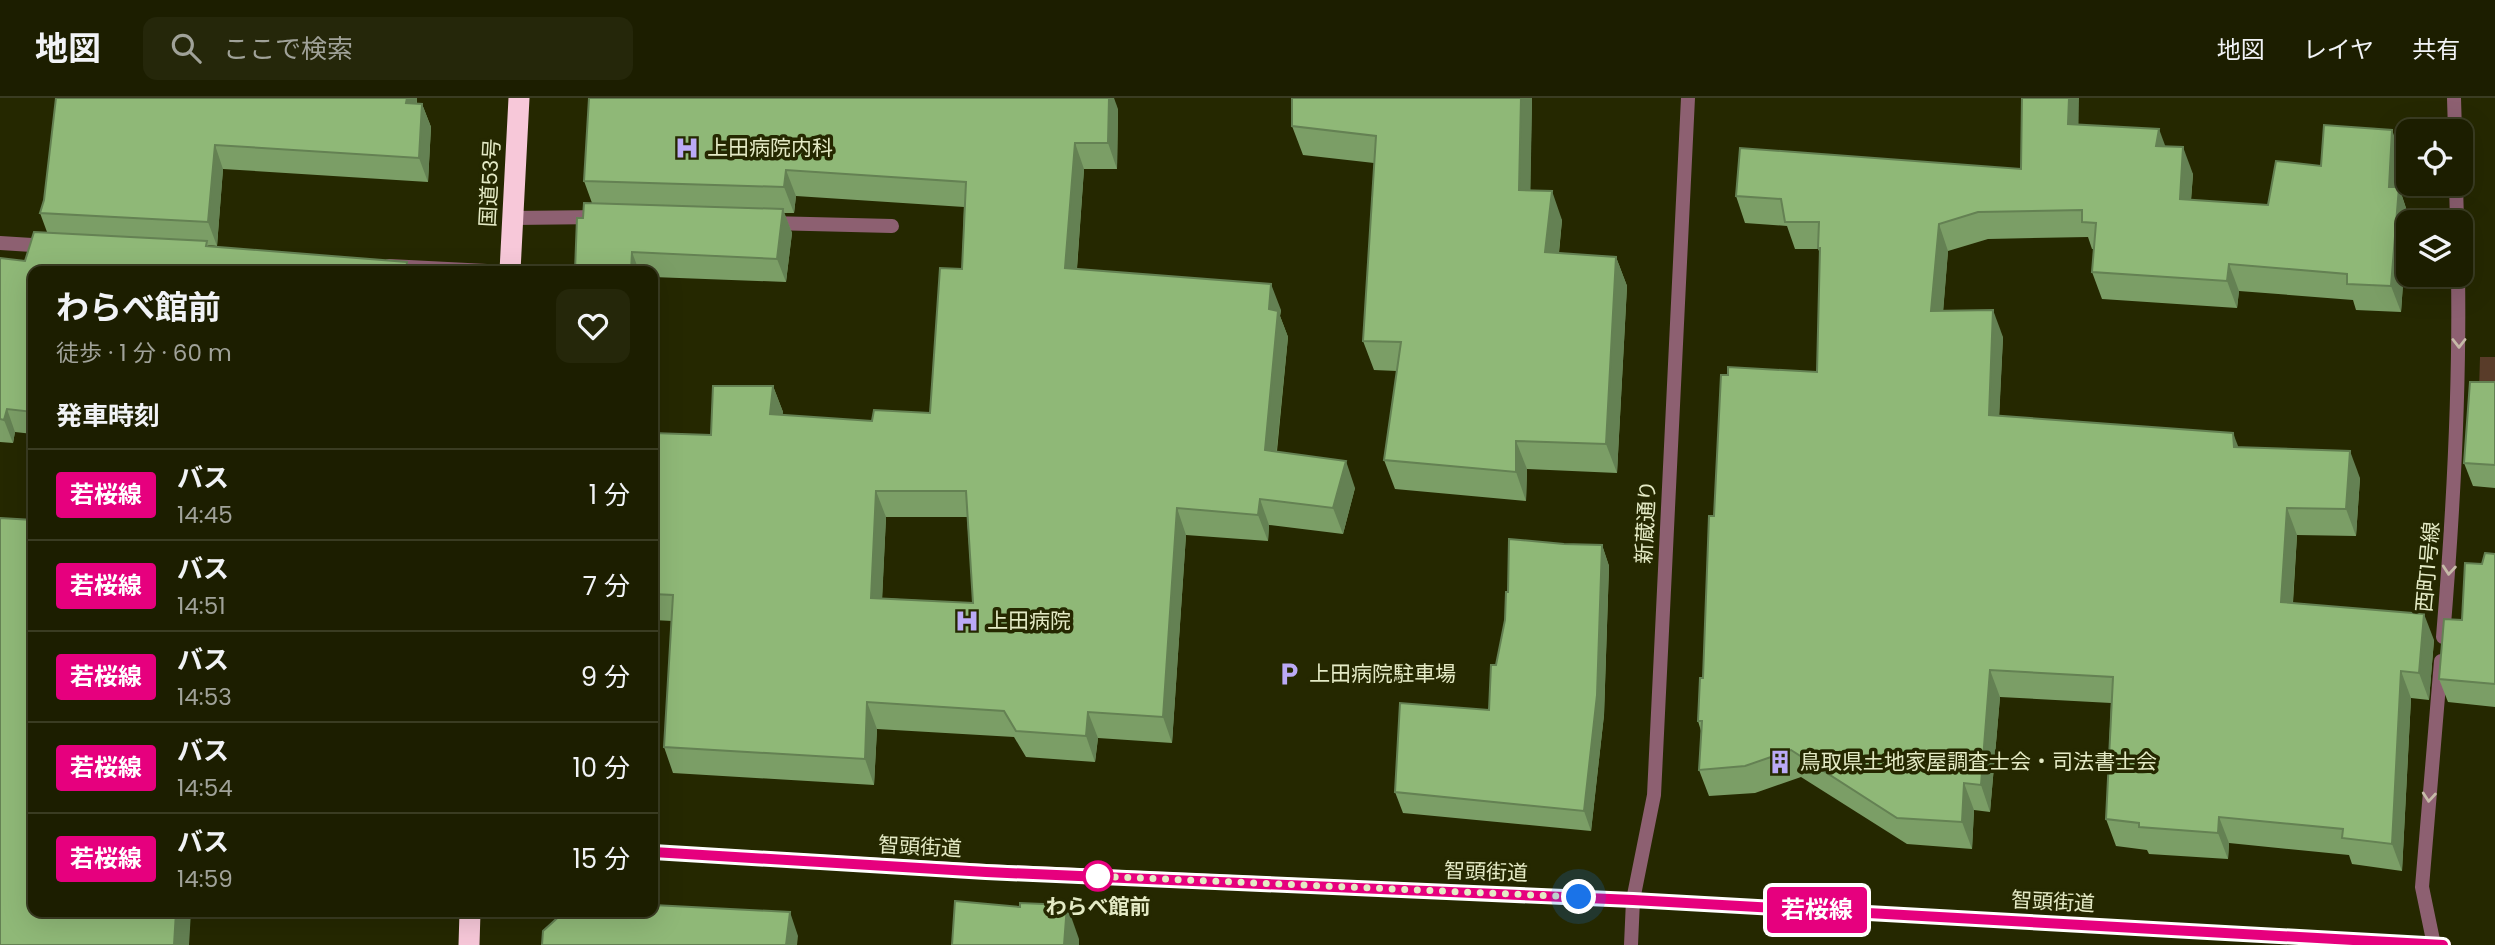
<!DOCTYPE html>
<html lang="ja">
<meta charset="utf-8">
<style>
:root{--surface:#1c1e00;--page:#25270a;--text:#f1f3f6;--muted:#a0a299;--line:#3a3c22}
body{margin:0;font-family:Poppins,"Noto Sans JP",sans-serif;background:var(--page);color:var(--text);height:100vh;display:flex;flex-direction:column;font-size:26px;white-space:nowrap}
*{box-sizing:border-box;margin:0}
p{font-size:23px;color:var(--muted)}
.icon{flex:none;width:38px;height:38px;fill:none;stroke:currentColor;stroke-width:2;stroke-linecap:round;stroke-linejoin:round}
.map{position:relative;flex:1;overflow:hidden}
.drawer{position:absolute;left:28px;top:168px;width:630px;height:651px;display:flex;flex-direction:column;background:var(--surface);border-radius:14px;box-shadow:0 7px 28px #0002,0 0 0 2px var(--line)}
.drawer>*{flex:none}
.badge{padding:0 14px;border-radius:5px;font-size:24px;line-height:46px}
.tools{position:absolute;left:2396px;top:21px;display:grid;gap:14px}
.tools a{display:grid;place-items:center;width:77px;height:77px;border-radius:14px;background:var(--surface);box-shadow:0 7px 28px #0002,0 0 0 2px var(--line);font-size:35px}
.you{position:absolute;width:35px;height:35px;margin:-18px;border:5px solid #fff;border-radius:50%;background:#1a73e8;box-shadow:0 0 0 10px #1a73e833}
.map>.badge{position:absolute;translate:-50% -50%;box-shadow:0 0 0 4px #fff}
h2{padding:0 28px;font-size:26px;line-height:63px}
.round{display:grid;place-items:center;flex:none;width:74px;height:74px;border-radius:14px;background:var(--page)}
.overview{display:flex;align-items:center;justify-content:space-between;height:119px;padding:0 28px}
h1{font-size:33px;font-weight:700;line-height:52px}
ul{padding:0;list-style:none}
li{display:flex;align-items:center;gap:21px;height:91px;padding:0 28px;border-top:2px solid var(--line)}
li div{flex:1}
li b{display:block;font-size:26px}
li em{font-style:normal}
li .badge{min-width:77px;font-weight:700;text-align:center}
header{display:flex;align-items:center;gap:42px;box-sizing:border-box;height:98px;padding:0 35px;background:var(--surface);border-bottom:2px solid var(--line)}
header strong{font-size:33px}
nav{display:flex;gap:38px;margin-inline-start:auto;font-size:24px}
.search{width:490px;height:63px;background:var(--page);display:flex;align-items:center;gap:18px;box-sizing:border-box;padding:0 24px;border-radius:14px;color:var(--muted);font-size:26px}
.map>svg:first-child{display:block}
.green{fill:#593c29}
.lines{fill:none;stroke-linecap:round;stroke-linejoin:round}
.lane{stroke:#8d6071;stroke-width:14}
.street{stroke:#8d6071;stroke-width:14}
.secondary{stroke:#c8809d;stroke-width:14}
.highway{stroke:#f7c8d9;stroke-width:21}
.wall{fill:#7b9e66;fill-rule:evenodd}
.shaded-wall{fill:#648153}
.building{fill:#8fb877;stroke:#648153;stroke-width:2;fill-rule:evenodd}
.oneway{stroke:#c6baa8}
.line-casing{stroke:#fff;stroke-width:16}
.line{stroke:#e6007e;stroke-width:10}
.walk{stroke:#e4eac5;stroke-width:7;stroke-dasharray:0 12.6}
.stop-dot{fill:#fff;stroke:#e6007e;stroke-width:3.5}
.labels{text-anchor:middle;stroke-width:7;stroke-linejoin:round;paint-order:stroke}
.poi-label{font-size:21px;fill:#e4eac5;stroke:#252800;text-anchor:start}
.street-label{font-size:21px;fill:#e4eac5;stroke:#252800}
.stop-label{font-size:21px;font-weight:bold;fill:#e4eac5;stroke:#252800}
</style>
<header>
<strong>地図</strong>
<div class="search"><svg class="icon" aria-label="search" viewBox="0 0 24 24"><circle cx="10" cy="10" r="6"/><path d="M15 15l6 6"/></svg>ここで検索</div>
<nav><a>地図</a><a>レイヤ</a><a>共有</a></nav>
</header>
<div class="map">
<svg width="2495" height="847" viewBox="0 0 2495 847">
<rect width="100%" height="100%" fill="#252800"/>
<path class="green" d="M2480,259H2495V293L2479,292Z"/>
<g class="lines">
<g class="lane">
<path d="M513,120L602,119"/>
<path d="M769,125L892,128"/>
</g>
<g class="street">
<path d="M2454,0L2455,33"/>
<path d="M2456,86L2457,124"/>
<path d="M0,145L48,148"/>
<path d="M389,168L487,173"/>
<path d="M2443,539C2453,418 2460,298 2458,177"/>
<path d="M1631,847L1633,802L1654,697L1688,0"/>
<path d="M2434,847L2422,789L2441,563"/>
</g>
<path class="secondary" d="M653,754L986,773L1633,802L2444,847"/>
<g class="highway">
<path d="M510,173L519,0"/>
<path d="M469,847L470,814"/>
</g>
</g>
<g class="wall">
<path d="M56,0H417V5L422,6L431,29L428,84L223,71L217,148L208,147L209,149L407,164L410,173H33V336L15,334L13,345L0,344V160L25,163L47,134L40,115L44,102Z"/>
<path d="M1532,0L1530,93L1562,122L1559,155L1616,159L1627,188L1617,375L1527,371L1526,403L1395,391L1384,362L1397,273L1374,272L1363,243L1374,65L1303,57L1292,28Z"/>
<path d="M1118,11L1117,71H1084L1077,171L1281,212L1280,218L1288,239L1277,353L1355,390L1343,436L1269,427L1268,443L1186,437L1172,645L1098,640L1095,664L1026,659L1014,639L877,631L874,687L673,675L664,649L672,523L653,522V335L711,337L773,288L783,314L782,317L872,323L930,315L962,171L964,109L796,98L794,115H784L792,135L786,184L653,179V173H575L583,120L592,105L584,83ZM886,419H967L973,505L882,500Z"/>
<path d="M2078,27L2165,49L2193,76L2191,102L2268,107L2321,68L2402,59L2400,92L2408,116L2401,214L2356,212L2353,202L2239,193L2237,210L2102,201L2092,174L2094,151H2092L2088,139L1988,141L1948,153L1943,213L2003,239L1999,318L2239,349L2360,380L2356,438L2297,437L2293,505L2434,542L2429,602L2411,600L2402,773L2352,766L2349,757L2229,745L2228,761L2149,756L2147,752L2116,748L2106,721L2111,605L2000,599L1990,714L1974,712L1972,751L1907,746L1801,679L1755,695L1709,698L1699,672L1701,633L1698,623L1703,580L1714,418L1817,274L1820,155L1818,151H1795L1787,128L1745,125L1736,98L2021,71Z"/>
<path d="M2495,284V390L2473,388L2464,365Z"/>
<path d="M1564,446L1602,447L1609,468L1604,617L1591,733L1403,715L1395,694L1489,612L1496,567L1505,522Z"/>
<path d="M2495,456V609L2448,604L2439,581L2482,466Z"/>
</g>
<g class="shaded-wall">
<path d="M407,0H417L415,29L406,5Z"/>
<path d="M1109,0H1114L1118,11L1117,71L1108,45Z"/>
<path d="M1521,0H1532L1530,121L1519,92Z"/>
<path d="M2069,0H2079L2078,53L2068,26Z"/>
<path d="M422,6L431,29L428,84L419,60Z"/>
<path d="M2159,31L2169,58L2156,48Z"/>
<path d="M2392,32L2402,59L2400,92L2408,116L2401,214L2391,188L2389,89Z"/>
<path d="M1075,45L1084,71L1075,196L1065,170Z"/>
<path d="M215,47L223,71L217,148L208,124Z"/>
<path d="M2183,49L2193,76L2189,128L2180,101Z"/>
<path d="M786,72L796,98L794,115L784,89Z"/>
<path d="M1552,93L1562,122L1556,183L1545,154Z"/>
<path d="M783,111L792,135L786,184L777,161Z"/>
<path d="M1939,126L1948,153L1941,240L1931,213Z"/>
<path d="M632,154L639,173H631Z"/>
<path d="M1616,159L1627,188L1617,375L1606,346Z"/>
<path d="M2229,166L2239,193L2237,210L2227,183Z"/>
<path d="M1271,186L1281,212L1280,218L1288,239L1274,378L1265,352L1269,211Z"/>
<path d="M1993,212L2003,239L1998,344L1989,317Z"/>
<path d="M773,288L783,314L780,342L770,316Z"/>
<path d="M7,311L15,334L13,345L4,322Z"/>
<path d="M2233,335L2243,361L2234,349Z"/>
<path d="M1516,343L1527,371L1526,403L1516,374Z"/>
<path d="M2350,353L2360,380L2356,438L2346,411Z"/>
<path d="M1346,363L1355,390L1343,436L1333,410Z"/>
<path d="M876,393L886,419L881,526L871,500Z"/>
<path d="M1260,401L1269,427L1268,443L1258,417Z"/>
<path d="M1177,410L1186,437L1172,645L1163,619Z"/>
<path d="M2287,410L2297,437L2291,531L2281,504Z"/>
<path d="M1602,447L1609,468L1604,617L1591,733L1584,713Z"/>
<path d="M2424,516L2434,542L2429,602L2419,575Z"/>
<path d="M1990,572L2000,599L1990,714L1981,687Z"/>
<path d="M2401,573L2411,600L2402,773L2392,746Z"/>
<path d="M867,604L877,631L874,687L865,661Z"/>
<path d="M1088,614L1098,640L1095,664L1086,638Z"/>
<path d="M1964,685L1974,712L1972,751L1962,724Z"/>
<path d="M2219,719L2229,745L2228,761L2218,735Z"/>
<path d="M1067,807L1079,841V847H1064Z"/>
<path d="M176,814H191L189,847H174Z"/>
<path d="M790,814L798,838L797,847H786Z"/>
</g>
<g class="building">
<path d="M56,0H407L406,5L422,6L419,60L215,47L208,124L40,115L44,102Z"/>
<path d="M589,0H1109L1108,45H1075L1065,170L1271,186L1269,211L1278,213L1265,352L1346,363L1333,410L1260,401L1258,417L1177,410L1163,619L1088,614L1086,638L1016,633L1004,613L867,604L865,661L664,649L673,497L653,496V335L711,337L713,288H773L770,316L872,323L874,312L930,315L940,170L962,171L966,84L786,72L784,89L584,83ZM876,393H966L973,505L871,500Z"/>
<path d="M1292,0H1521L1519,92L1552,93L1545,154L1616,159L1606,346L1516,343V374L1384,362L1401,244L1363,243L1376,38L1292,28Z"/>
<path d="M2022,0H2069L2068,26L2159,31L2156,48L2183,49L2180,101L2268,107L2276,63L2321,68L2324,27L2392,32L2389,89H2399L2391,188L2347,186V176L2229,166L2227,183L2092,174L2096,125L2082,124V112L1978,114L1939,126L1931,213L1993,212L1989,317L2233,335L2234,349L2350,353L2346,411L2287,410L2281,504L2424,516L2419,575L2401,573L2392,746L2342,740L2343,731L2219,719L2218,735L2139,729V725L2106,721L2113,579L1990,572L1981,687L1964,685L1962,724L1897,720L1791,652L1745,668L1699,672L1702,623H1698L1700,580H1703L1709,418H1714L1721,277H1728V269L1817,274L1820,150H1818L1819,124H1785L1781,101L1736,98L1740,50L2021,71Z"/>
<path d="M584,105L783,111L777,161L632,154L631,173H575L577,120H583Z"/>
<path d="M34,134L207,143L206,148L407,164L406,173H33V314L7,311L4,322L0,321V160L25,163Z"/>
<path d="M2470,284H2495V367L2464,365Z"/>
<path d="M0,420L33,422V814H176L174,847H0Z"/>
<path d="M1509,441L1564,446L1602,447L1597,597L1584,713L1395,694L1400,605L1489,612L1491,567H1496L1505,522L1506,494H1508Z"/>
<path d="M2485,455L2495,456V586L2439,581L2444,521L2462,522L2465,465L2482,466Z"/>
<path d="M955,803L1020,809V805L1067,807L1064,847H952Z"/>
<path d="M653,807L790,814L786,847H542L543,833L564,814H653Z"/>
</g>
<defs><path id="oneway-chevron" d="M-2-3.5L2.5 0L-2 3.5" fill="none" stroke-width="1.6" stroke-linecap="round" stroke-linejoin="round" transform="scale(1.75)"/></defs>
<g class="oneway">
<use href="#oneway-chevron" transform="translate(2459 245) rotate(90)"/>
<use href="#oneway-chevron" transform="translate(2449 472) rotate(95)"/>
<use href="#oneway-chevron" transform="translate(2429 699) rotate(95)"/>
</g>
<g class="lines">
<g class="line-casing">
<path id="line" d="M653,754L986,774L1633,802L2443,847"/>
</g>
<use href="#line" class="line"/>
<path class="walk" d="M1098,778H1094L1579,799"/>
</g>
<defs>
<g id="hospital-bare" transform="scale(1.89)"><path d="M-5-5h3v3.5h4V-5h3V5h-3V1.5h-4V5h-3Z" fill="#bbaaf6" stroke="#252800" stroke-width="2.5" paint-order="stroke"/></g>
<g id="parking-bare" transform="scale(1.89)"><path d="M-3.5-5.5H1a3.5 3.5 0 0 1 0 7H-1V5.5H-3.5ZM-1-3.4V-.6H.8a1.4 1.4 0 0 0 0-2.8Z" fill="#bbaaf6" stroke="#252800" stroke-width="2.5" paint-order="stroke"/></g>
<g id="building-bare" transform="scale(1.89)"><path d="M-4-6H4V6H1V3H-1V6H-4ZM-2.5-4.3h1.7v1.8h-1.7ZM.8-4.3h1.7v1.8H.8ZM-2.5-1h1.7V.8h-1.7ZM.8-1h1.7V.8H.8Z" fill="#bbaaf6" stroke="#252800" stroke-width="2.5" paint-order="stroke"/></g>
</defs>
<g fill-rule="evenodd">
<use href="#hospital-bare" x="687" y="50"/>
<use href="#hospital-bare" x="967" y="523"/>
<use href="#parking-bare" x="1289" y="576"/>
<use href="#building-bare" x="1780" y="664"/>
</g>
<circle class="stop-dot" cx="1098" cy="778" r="14"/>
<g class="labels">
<g class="poi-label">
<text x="707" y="57">上田病院内科</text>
<text x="987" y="530">上田病院</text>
<text x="1309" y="583">上田病院駐車場</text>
<text x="1800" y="671">鳥取県土地家屋調査士会・司法書士会</text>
</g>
<g class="street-label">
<text transform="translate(490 85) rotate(-87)" y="7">国道53号</text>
<text transform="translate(1646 424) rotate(-87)" y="7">新蔵通り</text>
<text transform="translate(2428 469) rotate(-85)" y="7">西町1号線</text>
<text transform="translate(920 749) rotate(3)" y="7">智頭街道</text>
<text transform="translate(1486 774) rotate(2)" y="7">智頭街道</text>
<text transform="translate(2053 804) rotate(3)" y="7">智頭街道</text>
</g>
<g class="stop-label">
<text x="1098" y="816">わらべ館前</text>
</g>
</g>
</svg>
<div class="tools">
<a><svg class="icon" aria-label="locate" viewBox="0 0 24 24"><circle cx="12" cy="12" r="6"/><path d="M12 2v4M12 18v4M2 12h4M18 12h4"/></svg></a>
<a><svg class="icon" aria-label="layers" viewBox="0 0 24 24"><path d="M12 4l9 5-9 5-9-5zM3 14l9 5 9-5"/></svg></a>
</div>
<div class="you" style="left:1579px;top:799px"></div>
<b class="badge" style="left:1817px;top:812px;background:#e6007e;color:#fff">若桜線</b>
<section class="drawer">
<div class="overview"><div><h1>わらべ館前</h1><p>徒歩 · 1 分 · 60 m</p></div><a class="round"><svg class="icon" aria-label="heart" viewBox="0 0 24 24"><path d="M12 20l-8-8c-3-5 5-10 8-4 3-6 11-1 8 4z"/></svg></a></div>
<h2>発車時刻</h2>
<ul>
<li><span class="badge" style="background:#e6007e;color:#fff">若桜線</span><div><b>バス</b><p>14:45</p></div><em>1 分</em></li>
<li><span class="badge" style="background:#e6007e;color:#fff">若桜線</span><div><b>バス</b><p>14:51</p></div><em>7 分</em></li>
<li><span class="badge" style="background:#e6007e;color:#fff">若桜線</span><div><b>バス</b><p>14:53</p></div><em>9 分</em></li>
<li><span class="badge" style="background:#e6007e;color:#fff">若桜線</span><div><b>バス</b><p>14:54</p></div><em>10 分</em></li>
<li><span class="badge" style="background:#e6007e;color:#fff">若桜線</span><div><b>バス</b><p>14:59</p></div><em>15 分</em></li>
</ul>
</section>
</div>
